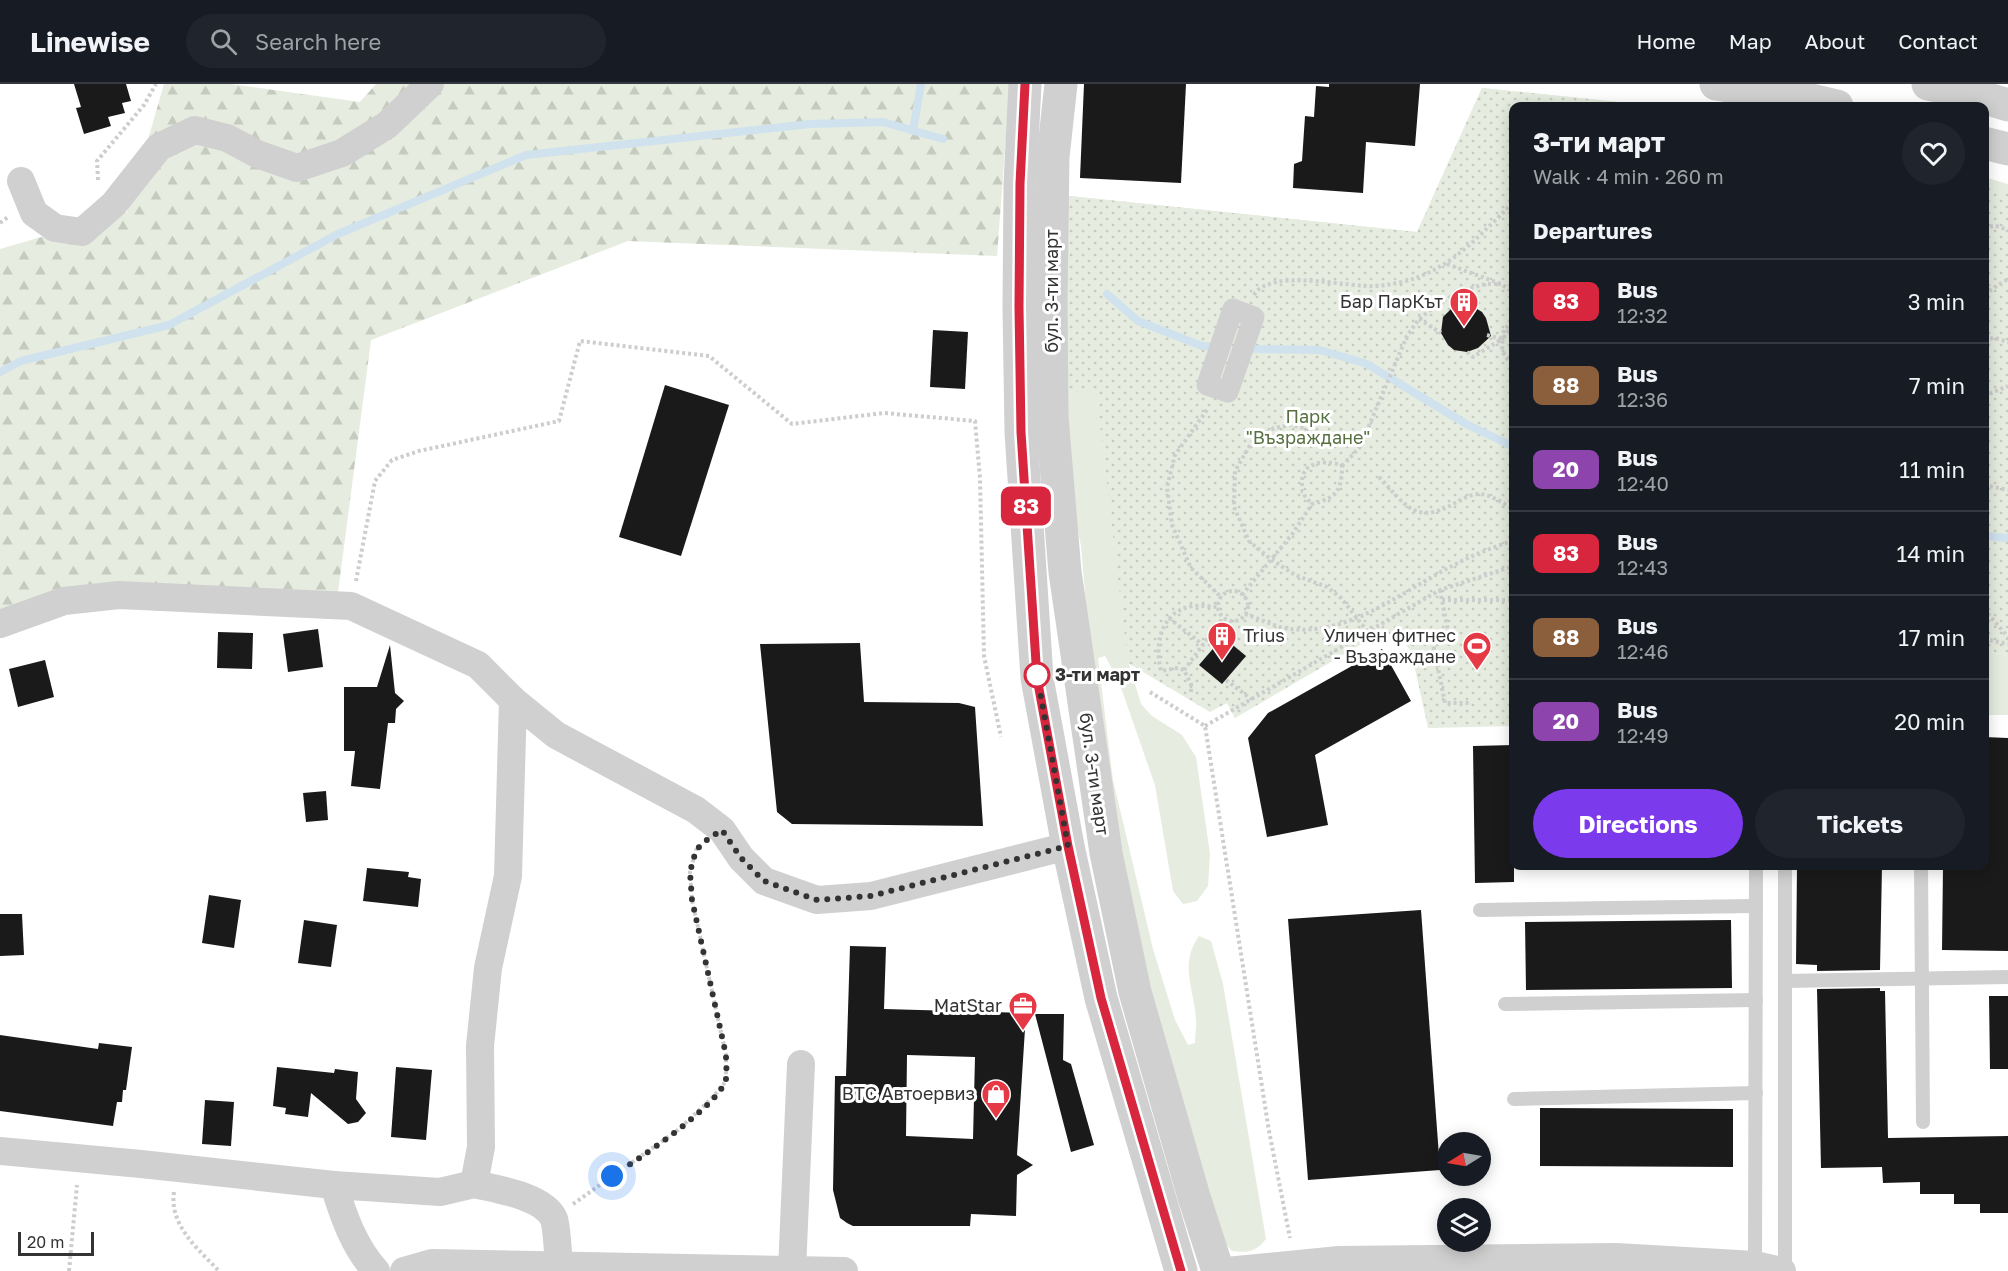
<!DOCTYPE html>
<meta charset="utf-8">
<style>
:root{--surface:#171b24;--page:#20242c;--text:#f1f3f6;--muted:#9ea1a6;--line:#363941;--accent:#7c3aed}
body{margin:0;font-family:"Golos Text",sans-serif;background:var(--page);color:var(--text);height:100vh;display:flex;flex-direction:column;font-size:22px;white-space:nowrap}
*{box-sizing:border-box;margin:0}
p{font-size:20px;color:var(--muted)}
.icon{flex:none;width:33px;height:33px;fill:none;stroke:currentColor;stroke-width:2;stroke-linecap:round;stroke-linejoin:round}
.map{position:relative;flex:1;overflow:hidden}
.panel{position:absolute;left:1509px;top:18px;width:480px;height:768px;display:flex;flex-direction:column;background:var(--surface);border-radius:12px;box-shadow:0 3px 15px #0003}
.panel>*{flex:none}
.badge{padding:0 12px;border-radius:9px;font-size:21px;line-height:39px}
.needle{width:39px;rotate:259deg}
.tools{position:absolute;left:1437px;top:1048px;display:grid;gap:12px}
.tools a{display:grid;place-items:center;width:54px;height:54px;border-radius:50%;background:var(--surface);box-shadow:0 3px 15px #0003;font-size:30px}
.scale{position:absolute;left:18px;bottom:15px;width:76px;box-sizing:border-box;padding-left:6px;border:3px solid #333;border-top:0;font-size:16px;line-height:21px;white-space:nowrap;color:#333;-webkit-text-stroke:4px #fff;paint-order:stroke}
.you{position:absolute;width:30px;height:30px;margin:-15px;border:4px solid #fff;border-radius:50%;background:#1a73e8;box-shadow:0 0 0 9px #1a73e833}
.map>.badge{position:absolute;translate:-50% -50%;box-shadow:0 0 0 3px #fff}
h2{padding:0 24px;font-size:22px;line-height:54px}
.round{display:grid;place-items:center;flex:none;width:63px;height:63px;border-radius:32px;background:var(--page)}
.head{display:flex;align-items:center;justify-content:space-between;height:102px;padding:0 24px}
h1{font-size:28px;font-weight:700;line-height:45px}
.cta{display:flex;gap:12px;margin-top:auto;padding:12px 24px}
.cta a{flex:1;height:69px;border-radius:36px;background:var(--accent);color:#fff;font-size:24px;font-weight:700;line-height:69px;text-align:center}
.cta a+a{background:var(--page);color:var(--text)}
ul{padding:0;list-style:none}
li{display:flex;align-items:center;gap:18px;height:84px;padding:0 24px;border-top:2px solid var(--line)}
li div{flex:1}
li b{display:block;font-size:22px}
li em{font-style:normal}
li .badge{min-width:66px;font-weight:700;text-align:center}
header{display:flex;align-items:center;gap:36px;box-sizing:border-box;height:84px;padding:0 30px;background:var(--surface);border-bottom:2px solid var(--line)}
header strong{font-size:28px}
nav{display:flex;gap:33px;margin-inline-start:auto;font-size:21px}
.search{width:420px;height:54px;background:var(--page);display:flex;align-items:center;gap:15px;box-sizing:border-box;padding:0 21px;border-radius:33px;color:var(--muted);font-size:22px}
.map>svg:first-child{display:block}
.grass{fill:#e6ecdf}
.forest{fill:url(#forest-firs)}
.park{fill:url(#park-dots)}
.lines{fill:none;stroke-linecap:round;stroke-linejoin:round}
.stream{stroke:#cfe2ee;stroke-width:8}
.building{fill:#1a1a1a;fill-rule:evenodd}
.path{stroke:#cdcdcd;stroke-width:4;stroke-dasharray:3 3;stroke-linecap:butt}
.service{stroke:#d0d0d0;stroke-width:14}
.pedestrian{stroke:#d0d0d0;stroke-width:21}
.minor{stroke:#d0d0d0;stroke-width:28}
.tertiary{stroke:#d0d0d0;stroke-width:33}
.line-casing{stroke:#fff;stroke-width:14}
.line{stroke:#d7263d;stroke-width:9}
.walk{stroke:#333;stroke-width:6;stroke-dasharray:0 10.8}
.stop-dot{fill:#fff;stroke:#d7263d;stroke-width:3}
.labels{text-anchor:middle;stroke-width:6;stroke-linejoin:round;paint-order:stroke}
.street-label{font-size:18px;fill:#333;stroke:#fff}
.poi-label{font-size:18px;fill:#333;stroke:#fff;text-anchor:end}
.park-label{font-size:18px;fill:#56703f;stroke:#fff}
.stop-label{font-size:18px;font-weight:bold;fill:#333;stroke:#fff;text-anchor:start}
</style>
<header>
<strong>Linewise</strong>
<div class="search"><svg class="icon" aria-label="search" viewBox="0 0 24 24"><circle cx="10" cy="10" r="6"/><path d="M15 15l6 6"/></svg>Search here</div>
<nav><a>Home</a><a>Map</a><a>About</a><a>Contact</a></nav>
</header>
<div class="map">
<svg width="2008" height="1187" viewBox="0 0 2008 1187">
<defs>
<pattern id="forest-firs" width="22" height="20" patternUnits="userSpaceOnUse" patternTransform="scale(1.5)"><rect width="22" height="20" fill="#e6ecdf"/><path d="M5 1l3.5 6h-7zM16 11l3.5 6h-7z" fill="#c6cbc0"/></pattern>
<pattern id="park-dots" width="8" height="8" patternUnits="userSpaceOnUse" patternTransform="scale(1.5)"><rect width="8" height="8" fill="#e6ecdf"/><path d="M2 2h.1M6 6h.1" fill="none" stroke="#c6cbc0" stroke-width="1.8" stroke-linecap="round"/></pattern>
</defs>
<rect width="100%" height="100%" fill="#fff"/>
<g class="grass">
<path d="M1482,4L1657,22H1514L1129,580L1141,620L1152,632L1182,651L1196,673L1210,770L1208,802L1197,817L1183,820L1173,807L1155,701L1118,595L1105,572L1098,574L1113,696L1153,865L1175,936L1188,961L1195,959C1195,951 1197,943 1196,935C1194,905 1179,880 1199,852L1211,857L1223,900L1266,1155C1256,1168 1248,1169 1232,1167L1222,1156L1141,887L1087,588L1085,508L1081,462L1066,388L1060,111L1417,148Z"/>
<path d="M1984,93L2008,100V136L1985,134Z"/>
<path d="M1984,567L2008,571V631H1985Z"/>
</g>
<path class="forest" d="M164,0H230L360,18L376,0H1010L997,172L628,157L371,256L337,516L64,525L0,548V165L127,128Z"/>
<g class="park">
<path d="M1482,4L1657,22H1514L1513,642L1428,644L1411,567L1401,555L1389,550L1372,554L1235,634L1227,619L1210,628L1128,579L1096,306L1058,310L1060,111L1417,148Z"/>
<path d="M1985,103L2008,109V571L1985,567Z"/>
</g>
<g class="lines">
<g class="stream">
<path d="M913,47L921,0"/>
<path d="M1107,210L1138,237L1202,262L1217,263"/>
<path d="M1244,265L1320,266L1367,280L1466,340L1514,363"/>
<path d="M0,288L21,277L169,241L338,150L526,71L810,40L883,38L943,55"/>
<path d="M1984,452L2008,454"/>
</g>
</g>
<g class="building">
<path d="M74,0H126L131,17L122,19L125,29L108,33L111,42L84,50L76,24L81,23Z"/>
<path d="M1084,0H1186L1181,99L1080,94Z"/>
<path d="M1329,0H1420L1415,62L1366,58L1363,109L1293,104L1294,80L1302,77L1305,32L1314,33L1316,2L1329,3Z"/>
<path d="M1461,220H1469L1482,228L1486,234L1491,252L1478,264L1467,268L1454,266L1448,261L1441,249L1443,233L1454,222Z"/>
<path d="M933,246L968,248L965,305L930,303Z"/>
<path d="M665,301L729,321L681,472L619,453Z"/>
<path d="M318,545L323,583L288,588L283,550Z"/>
<path d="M218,548L253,549L252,585L217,584Z"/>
<path d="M1223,553L1246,572L1222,600L1199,581Z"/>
<path d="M860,559L864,618L959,619L975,623L983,742L792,740L777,728L760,560Z"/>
<path d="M390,561L395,609L404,617L396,625L395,639H388L380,705L351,702L355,667H344V603H377Z"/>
<path d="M1382,565L1411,617L1315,671L1328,741L1267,753L1248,654L1268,629Z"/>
<path d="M45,576L54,613L18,623L9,585Z"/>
<path d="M1984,653L2008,654V867L1942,866L1943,782H1984Z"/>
<path d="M1514,661V798L1475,799L1473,662Z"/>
<path d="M326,707L328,736L306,738L303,709Z"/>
<path d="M1797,782H1882L1880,886L1817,887V881L1796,880Z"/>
<path d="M367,784L409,788L408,793L421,795L418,823L363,817Z"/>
<path d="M209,811L241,816L234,864L202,859Z"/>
<path d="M1421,826L1440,1086L1308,1096L1288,835Z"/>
<path d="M0,830H22L24,871L0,872Z"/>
<path d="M304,836L337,841L331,883L298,879Z"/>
<path d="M1731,836L1732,904L1526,906L1525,838Z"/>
<path d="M850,862L886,863L884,925L1026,929L1017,1071L1033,1081L1017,1091L1016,1132L971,1130L970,1142H853L847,1139L840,1134L833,1106L835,992H846ZM907,971L975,973L973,1055L906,1052Z"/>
<path d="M1880,904V907H1885L1888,1054L2008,1052V1129H1980V1120H1954V1110H1920V1098L1883,1099L1882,1083L1821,1084L1817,905Z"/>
<path d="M1989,912H2008V985H1990Z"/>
<path d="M1035,930H1064L1063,976L1071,980L1094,1061L1071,1068Z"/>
<path d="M0,951L98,965L99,959L132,963L126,1006H123L122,1018H117L113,1042L0,1027Z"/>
<path d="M277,983L334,989L335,985L358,988L356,1015L366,1029L358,1038L348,1040L311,1009L308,1033L285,1030L286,1024L273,1022Z"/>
<path d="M396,983L432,986L426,1056L391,1053Z"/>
<path d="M205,1016L234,1018L231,1062L202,1060Z"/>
<path d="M1540,1024L1733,1025V1083L1540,1082Z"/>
</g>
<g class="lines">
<g class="path">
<path d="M98,96L97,77L144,21L156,0"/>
<path d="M0,139L8,133"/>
<path d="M1984,143L1996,142L2008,146"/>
<path d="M1447,180L1501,200L1514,209"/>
<path d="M1984,210L2008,195"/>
<path d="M1254,211C1270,183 1349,204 1377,202C1443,196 1470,160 1514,118"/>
<path d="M1419,235L1441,249"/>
<path d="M1514,243C1498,252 1498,271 1514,280"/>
<path d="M1487,251L1501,255"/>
<path d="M1984,255L1995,254L2008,258"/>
<path d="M1467,268L1473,273L1502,255L1504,246L1514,237"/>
<path d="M1984,312L2008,302"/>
<path d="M1207,326L1175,371L1167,403L1172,441L1191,484L1221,513"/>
<path d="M1313,351L1304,344L1291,341L1274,344L1252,358L1235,387L1234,423L1249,457L1272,476L1295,491L1327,503L1341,514L1367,547"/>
<path d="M1342,382L1360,363L1407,252L1419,235L1441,218L1467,205L1486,200H1501"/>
<path d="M1379,393C1404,419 1415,442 1453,420C1461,416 1470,410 1479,410C1491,410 1503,420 1514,425"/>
<path d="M1984,401L2008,406"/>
<path d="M356,497L375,397L392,376L419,367L559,337L580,257L709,272L792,340L884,329L975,337L980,394L984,572L1001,653"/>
<path d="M1440,506L1449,552L1432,555L1445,619H1470"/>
<circle cx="1233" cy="522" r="15"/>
<path d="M1242,511L1293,449L1312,420C1336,414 1342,407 1342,382C1327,375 1301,377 1302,399C1302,399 1302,408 1303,408C1304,412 1309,417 1312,420"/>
<path d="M1442,516H1514"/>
<path d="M1984,525L2008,553"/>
<path d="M1245,530C1258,534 1271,541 1284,544C1346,555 1399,509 1450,483C1470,472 1492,464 1514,456"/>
<path d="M1169,534L1203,561"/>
<path d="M1984,555L2008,560"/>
<path d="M1184,586L1223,534"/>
<path d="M1226,596L1251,615"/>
<path d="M1150,608L1205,642L1269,1047L1290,1154"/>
<path d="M1191,608V600L1184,586L1178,584L1161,587C1154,560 1161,527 1193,522C1201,521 1210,523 1218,523"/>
<path d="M1205,642L1440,506L1514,482"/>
<path d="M174,1108C169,1141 198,1165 219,1187"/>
<path d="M573,1120L678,1046L713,1013L726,997V971L692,816L690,788L696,766L701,761"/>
<path d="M69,1187L77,1101"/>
</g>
<g class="service">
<path d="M1785,782V1187"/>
<path d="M1921,782L1923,1038"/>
<path d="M1480,826L1756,822"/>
<path d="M1785,897L2008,893"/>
<path d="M1505,920L1756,916"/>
<path d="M1514,1015L1756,1009"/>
<path d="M1755,1181L1756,782"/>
</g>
<path class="pedestrian" d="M1233,225L1254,233L1228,308L1207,301Z"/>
<g class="minor">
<path d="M21,97L34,129L55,144L82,148L114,120L159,63L195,46L227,54L257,70L297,84L342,69L387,41L430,0"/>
<path d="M0,540L64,517L119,511L351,522L478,581L513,616L556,651L696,726L722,746L741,774L764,797L817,816L871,812L1068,762"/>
<path d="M0,1067L141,1080L334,1101L440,1108L474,1100L481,1063L480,962L488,884L508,792L513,616"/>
<path d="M474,1100C496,1105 544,1112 554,1135C557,1144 558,1171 559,1182"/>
<path d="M334,1101C343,1131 354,1163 376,1187"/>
<path d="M792,1186L801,980"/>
<path d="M404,1187L432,1179L844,1187"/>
<path d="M1226,1187L1339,1176L1616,1173L1755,1181L1782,1187"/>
</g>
<g class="tertiary">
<path d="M1025,0L1020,100L1019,223L1021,348L1037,594L1068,762L1101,914L1181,1187"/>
<path d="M1061,0L1053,73L1051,217L1052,333L1065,488L1106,769L1135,908L1194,1113L1218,1187"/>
<path d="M1716,0L1794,12L1837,22"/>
<path d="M1928,0L1958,6L2008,21"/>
<path d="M1984,59L2008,65"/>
</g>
</g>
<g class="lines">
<g class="line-casing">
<path id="line" d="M1025,0L1020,100L1019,223L1021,348L1037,594L1068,762L1101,914L1181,1187"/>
</g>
<use href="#line" class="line"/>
<path class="walk" d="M612,1092C636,1077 720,1021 726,995C727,988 726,979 726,971L692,816L690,788L696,766L709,754L722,746L741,774L764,797L817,816L871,812L1068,762L1037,591"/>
</g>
<defs>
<g id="building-pin" transform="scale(1.5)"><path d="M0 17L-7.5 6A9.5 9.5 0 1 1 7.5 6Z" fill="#e63946" stroke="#fff"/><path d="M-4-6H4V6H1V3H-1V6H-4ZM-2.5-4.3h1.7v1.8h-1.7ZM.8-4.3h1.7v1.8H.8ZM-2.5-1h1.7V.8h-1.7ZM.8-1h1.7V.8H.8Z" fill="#fff"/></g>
<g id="stadium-pin" transform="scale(1.5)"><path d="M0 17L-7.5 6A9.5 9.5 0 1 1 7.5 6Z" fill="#e63946" stroke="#fff"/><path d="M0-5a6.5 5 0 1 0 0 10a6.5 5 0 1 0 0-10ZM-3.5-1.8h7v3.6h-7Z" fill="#fff"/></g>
<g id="office-pin" transform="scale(1.5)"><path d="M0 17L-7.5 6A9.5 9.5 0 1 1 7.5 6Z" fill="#e63946" stroke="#fff"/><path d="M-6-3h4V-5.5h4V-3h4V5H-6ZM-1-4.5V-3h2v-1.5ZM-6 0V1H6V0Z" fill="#fff"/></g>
<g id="shop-pin" transform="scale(1.5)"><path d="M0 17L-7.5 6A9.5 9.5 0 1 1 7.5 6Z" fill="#e63946" stroke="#fff"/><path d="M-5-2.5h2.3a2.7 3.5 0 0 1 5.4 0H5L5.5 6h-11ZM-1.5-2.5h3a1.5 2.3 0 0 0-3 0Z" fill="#fff"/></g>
</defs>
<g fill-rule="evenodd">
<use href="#building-pin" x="1464" y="218"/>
<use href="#building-pin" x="1222" y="552"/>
<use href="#stadium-pin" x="1477" y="562"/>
<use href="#office-pin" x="1023" y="922"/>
<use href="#shop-pin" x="996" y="1010"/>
</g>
<circle class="stop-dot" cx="1037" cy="591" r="12"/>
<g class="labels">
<g class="street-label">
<text transform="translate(1052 207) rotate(-90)" y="6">бул. 3-ти март</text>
<text transform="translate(1094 690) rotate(82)" y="6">бул. 3-ти март</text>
</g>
<g class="poi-label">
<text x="1443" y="224">Бар ПарКът</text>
<text x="1243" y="558" text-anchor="start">Trius</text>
<text x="1456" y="558">Уличен фитнес<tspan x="1456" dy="21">- Възраждане</tspan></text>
<text x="1002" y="928">MatStar</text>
<text x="975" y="1016">ВТС Автоервиз</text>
</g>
<g class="park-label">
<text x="1308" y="339">Парк<tspan x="1308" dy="21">"Възраждане"</tspan></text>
</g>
<g class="stop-label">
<text x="1055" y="597">3-ти март</text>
</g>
</g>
</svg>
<div class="tools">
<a><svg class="needle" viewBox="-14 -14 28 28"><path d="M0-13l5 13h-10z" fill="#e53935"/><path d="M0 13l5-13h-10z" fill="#9ea1a6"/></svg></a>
<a><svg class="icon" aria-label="layers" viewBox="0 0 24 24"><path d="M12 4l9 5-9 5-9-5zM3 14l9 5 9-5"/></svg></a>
</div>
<div class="scale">20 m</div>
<div class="you" style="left:612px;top:1092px"></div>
<b class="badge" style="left:1026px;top:422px;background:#d7263d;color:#fff">83</b>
<section class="panel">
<div class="head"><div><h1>3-ти март</h1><p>Walk · 4 min · 260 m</p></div><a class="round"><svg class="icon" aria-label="heart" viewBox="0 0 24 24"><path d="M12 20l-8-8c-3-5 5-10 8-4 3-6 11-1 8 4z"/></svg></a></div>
<h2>Departures</h2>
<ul>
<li><span class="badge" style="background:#d7263d;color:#fff">83</span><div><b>Bus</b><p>12:32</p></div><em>3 min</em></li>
<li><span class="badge" style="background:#8b5e3c;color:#fff">88</span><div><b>Bus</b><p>12:36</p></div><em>7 min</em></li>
<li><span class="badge" style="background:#8e44ad;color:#fff">20</span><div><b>Bus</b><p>12:40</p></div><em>11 min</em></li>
<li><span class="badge" style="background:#d7263d;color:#fff">83</span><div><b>Bus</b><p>12:43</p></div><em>14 min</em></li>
<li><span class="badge" style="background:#8b5e3c;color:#fff">88</span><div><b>Bus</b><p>12:46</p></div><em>17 min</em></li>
<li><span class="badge" style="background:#8e44ad;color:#fff">20</span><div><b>Bus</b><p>12:49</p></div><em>20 min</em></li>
</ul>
<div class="cta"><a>Directions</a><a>Tickets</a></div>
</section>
</div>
